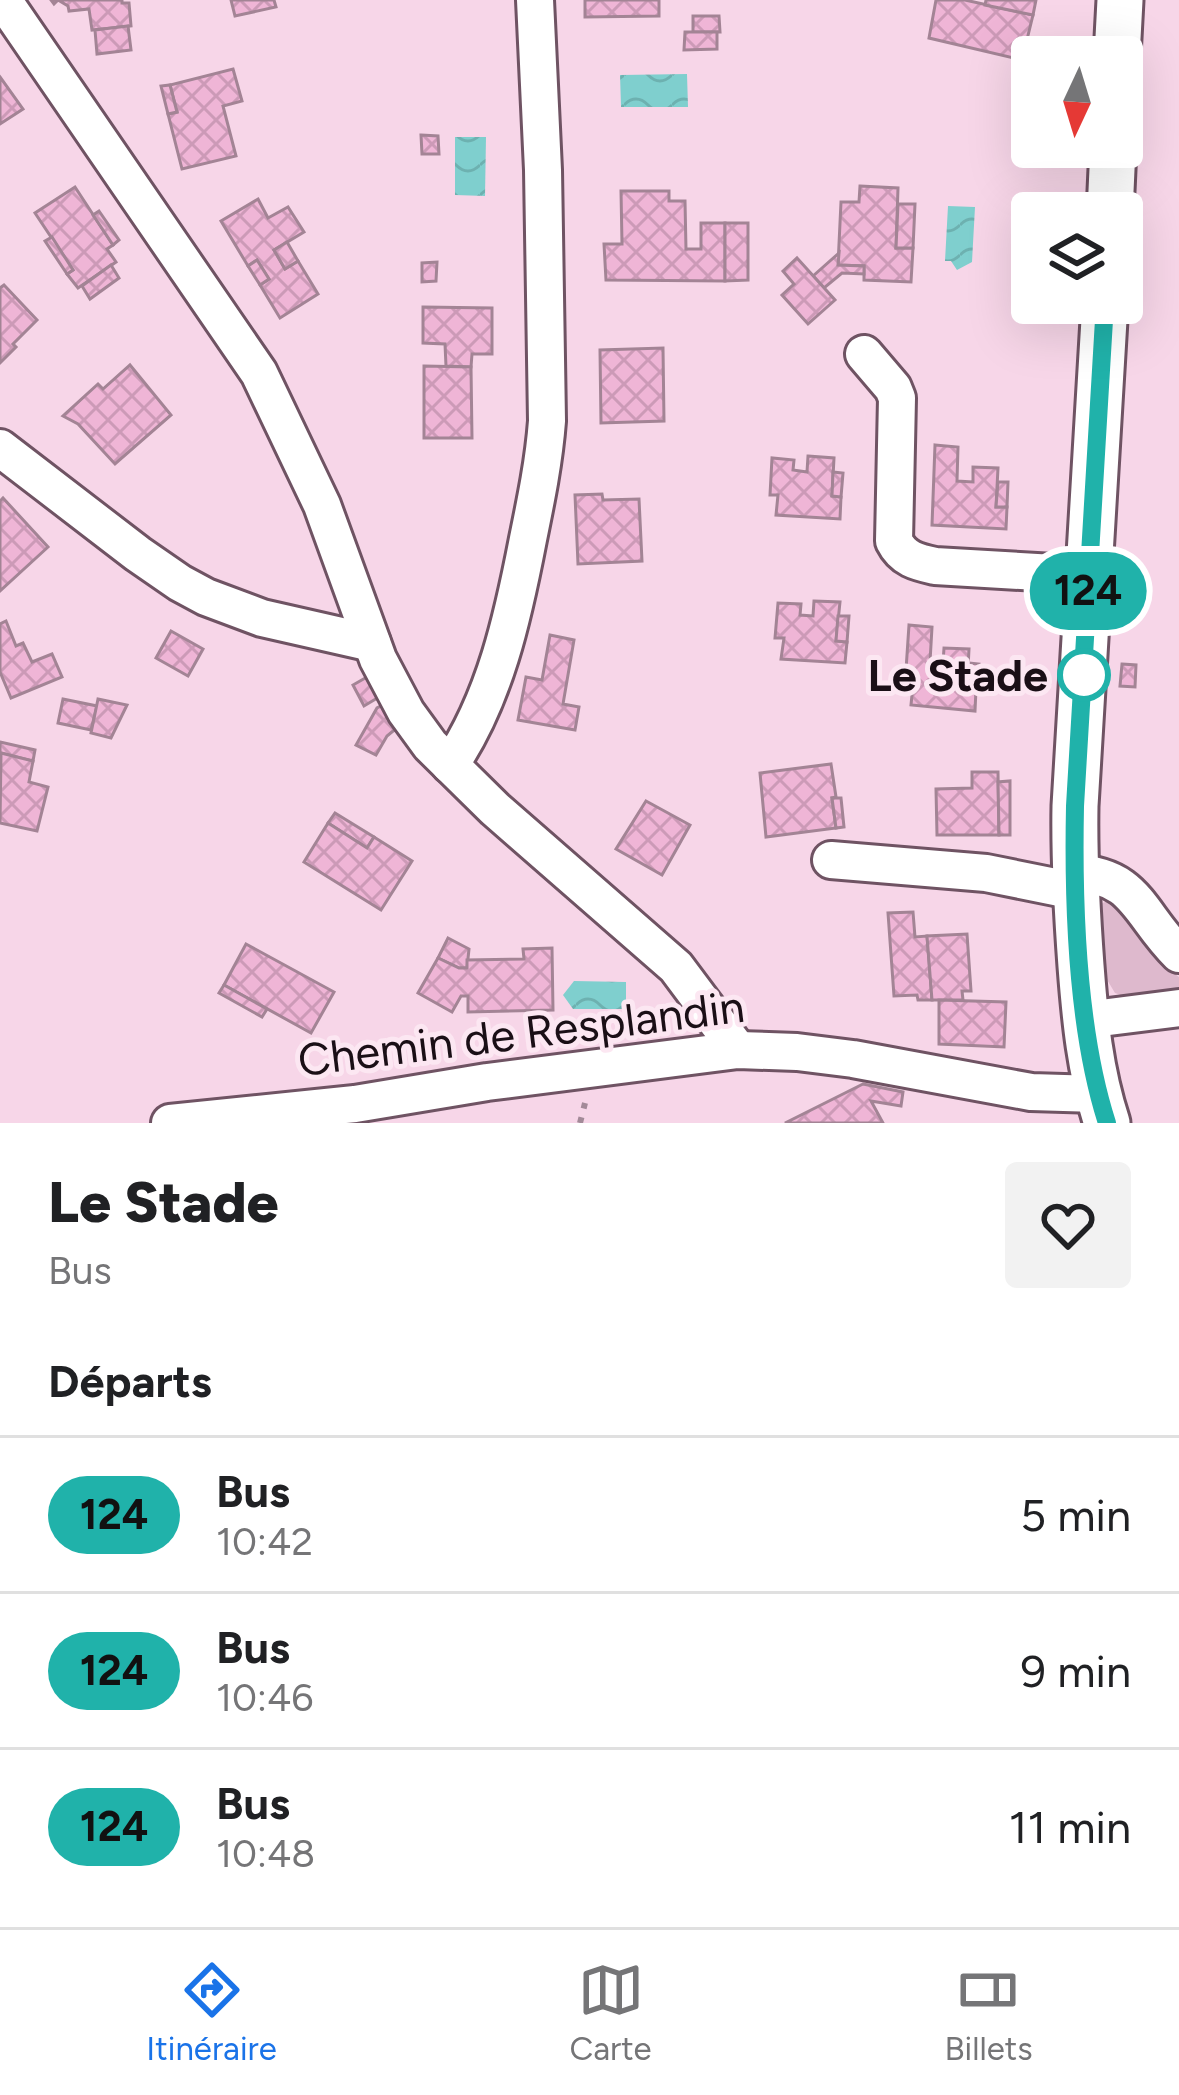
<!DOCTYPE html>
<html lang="fr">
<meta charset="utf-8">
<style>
:root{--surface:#fff;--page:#f2f2f2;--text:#202124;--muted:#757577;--line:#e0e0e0;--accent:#1a73e8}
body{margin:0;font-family:Figtree,sans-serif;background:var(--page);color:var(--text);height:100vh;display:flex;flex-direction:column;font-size:45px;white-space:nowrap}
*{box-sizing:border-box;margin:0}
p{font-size:39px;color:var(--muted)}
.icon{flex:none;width:66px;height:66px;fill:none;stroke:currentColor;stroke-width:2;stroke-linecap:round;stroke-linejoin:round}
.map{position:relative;height:1123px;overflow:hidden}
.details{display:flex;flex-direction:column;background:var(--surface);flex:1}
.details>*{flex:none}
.badge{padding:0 24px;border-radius:39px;font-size:42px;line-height:78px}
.needle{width:78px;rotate:184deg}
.buttons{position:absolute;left:1011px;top:36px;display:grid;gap:24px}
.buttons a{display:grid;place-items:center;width:132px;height:132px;border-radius:12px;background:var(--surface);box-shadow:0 12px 48px #0002;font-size:60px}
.map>.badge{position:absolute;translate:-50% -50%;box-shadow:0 0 0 6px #fff}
h2{padding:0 48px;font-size:45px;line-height:108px}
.round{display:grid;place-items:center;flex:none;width:126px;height:126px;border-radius:12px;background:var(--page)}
.summary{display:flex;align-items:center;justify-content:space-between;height:204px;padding:0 48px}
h1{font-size:57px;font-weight:800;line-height:90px}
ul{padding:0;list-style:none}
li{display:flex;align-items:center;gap:36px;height:156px;padding:0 48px;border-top:3px solid var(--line)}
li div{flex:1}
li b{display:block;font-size:45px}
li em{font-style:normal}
li .badge{min-width:132px;font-weight:700;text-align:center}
.tab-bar{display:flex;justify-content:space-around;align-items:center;height:168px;border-top:3px solid var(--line);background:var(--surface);font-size:33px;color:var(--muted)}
.tab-bar a{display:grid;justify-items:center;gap:6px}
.tab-bar .on{color:var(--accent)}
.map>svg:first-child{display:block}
.grass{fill:#deb9cd}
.water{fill:url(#water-waves)}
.building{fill:url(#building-cross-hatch);stroke:#a38495;stroke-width:3}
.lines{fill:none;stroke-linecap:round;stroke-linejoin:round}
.minor-casing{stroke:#6f5363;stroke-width:42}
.major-casing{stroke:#6f5363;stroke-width:51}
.path{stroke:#a38a98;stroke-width:6;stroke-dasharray:6 9;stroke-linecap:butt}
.minor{stroke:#fff;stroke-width:36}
.major{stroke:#fff;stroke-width:45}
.line-casing{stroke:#fff;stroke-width:27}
.line{stroke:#20b2aa;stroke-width:18}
.stop-dot{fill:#fff;stroke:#20b2aa;stroke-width:6}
.labels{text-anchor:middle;stroke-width:10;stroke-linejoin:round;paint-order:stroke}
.stop-label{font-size:45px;font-weight:bold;fill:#1a0f16;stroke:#fce7f2;text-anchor:end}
.street-label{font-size:45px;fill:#1a0f16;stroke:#fce7f2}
</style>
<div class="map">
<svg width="1179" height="1123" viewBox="0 0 1179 1123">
<defs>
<pattern id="water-waves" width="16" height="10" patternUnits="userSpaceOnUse" patternTransform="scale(3)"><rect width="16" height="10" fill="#7fcfce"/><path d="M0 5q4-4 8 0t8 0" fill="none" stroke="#6db1b0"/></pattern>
<pattern id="building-cross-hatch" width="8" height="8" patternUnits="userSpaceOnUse" patternTransform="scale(3)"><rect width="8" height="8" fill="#efb5d6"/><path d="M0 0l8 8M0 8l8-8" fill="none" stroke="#cc9ab7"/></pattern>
</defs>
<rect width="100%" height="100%" fill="#f7d6e8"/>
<path class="grass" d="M1121,897L1160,963L1179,977V992L1138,1001L1115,993L1103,973L1099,904Z"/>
<g class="water">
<path d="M687,74L688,107H621L620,75Z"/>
<path d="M455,137H486L485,196L455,195Z"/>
<path d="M948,206L975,207L972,262L957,270L951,261H945Z"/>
<path d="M574,981L626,982V1005L624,1009H573L563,995Z"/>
</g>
<g class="building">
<path d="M51,0H122V3H129L131,26L92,30L89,9L69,11L68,6L58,0L54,4Z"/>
<path d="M231,0H274L276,7L235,16Z"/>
<path d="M585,0H659V16L585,17Z"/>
<path d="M936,0H965L1033,15L1022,60L929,38Z"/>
<path d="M986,0H1036L1033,15L985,5Z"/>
<path d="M693,16H719L720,32H693Z"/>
<path d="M128,26L131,50L97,54L95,30Z"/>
<path d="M685,32H717V49L684,50Z"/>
<path d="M233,69L242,101L223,106L236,156L182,169L168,114L177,112L170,85Z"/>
<path d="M0,77L23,109L0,124Z"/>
<path d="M170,85L177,112L168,114L161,86Z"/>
<path d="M421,135L438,136L439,154H422Z"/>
<path d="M860,186L898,188L896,248H913L911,282L864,280V266L838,265L841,202H859Z"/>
<path d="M75,187L113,245L107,249L116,262L78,288L67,274L73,270L35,213Z"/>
<path d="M621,191H669V201H685L686,249H701V223H725V281L606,280L604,244H622Z"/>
<path d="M258,199L268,218L288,207L304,232L274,250L285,269L298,261L318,294L280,318L260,285L269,279L257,260L248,266L221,221Z"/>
<path d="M898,204H915L913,248H896Z"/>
<path d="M99,211L119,240L113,245L93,215Z"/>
<path d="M725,223H748V280L725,281Z"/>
<path d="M52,237L73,270L67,274L45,241Z"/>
<path d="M287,242L298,261L285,269L274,250Z"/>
<path d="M839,253L838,265L864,266V274L842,273L824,288L813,276Z"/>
<path d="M797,258L835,300L808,324L782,295L794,284L783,271Z"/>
<path d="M257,260L269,279L260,285L248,266Z"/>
<path d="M437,262L436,281L422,282V263Z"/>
<path d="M111,265L119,278L90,299L82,286Z"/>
<path d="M4,285L37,320L13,344L16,347L0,363V288Z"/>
<path d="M423,307L492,308V354H472L471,367L446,366L445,344L423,343Z"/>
<path d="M663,348L664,421L601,423L600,350Z"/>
<path d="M130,365L171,415L115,464L78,424L63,416L98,384L103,389Z"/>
<path d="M424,366L471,367L472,438H424Z"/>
<path d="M935,445L958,447L957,481L973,482V467L998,468L996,507H1007L1006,529L932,525Z"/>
<path d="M808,456L834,458L832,496L841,497L840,519L776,515L778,495H770L772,458L794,460L793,470L807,472Z"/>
<path d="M833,472L843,473L841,497L832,496Z"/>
<path d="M998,482H1008L1007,507H996Z"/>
<path d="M602,494L603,500L639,499L642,561L578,564L575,495Z"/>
<path d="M3,498L48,547L0,591V501Z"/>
<path d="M814,601L840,602L836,641L847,642L845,663L781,659L784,638H775L778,603L801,604L800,615L813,616Z"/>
<path d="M838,616H849L847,642L836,641Z"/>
<path d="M6,621L16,646L23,643L32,662L52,654L62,677L11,698L0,672V624Z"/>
<path d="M909,625L932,627L930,662L943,663L944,648L969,649L967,688L976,689L975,711L911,705L913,685H905Z"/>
<path d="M171,631L203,649L188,676L156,658Z"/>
<path d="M550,635L574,640L563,704L579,707L575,730L518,720L526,677L542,680Z"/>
<path d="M969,663L979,664L976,689L967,688Z"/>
<path d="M1122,664L1136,665L1135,687L1120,686Z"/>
<path d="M367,677L379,697L364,706L353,685Z"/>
<path d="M63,699L97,706L91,730L58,723Z"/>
<path d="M98,699L127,705L111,738L91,733Z"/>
<path d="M383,705L398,727L387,736L376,755L356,745L377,708Z"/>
<path d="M0,742L35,750L33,761L1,753L0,759Z"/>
<path d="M1,753L33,761L29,782L48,787L37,831L0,823Z"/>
<path d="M831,764L836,797L832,798L836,828L766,837L760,773Z"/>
<path d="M972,772H998L999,835H937L936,789L972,788Z"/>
<path d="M1010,781V835H999L998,782Z"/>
<path d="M832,798H841L844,827L836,828Z"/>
<path d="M646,801L690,825L662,875L616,849Z"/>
<path d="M335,813L374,837L367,848L328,823Z"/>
<path d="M328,823L367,848L374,837L412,861L381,910L304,862Z"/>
<path d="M913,912L915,937L927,936L932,1000H918L917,995L894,996L888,913Z"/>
<path d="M967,934L971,991H962L963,1000H932L927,936Z"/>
<path d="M448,938L469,949L467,968H459L438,958Z"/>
<path d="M246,944L334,992L311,1033L224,985Z"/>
<path d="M552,948L553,1010L468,1012V996H461L452,1012L418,993L438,958L459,968H467V960L524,959L523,949Z"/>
<path d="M224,985L267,1009L262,1017L219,993Z"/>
<path d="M939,1000L1006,1002L1004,1047L939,1044Z"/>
<path d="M863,1084L903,1092L901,1106L871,1101L883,1123H785Z"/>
</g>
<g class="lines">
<g class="minor-casing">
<g id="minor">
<path d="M3,0L259,373L322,505L378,659L406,712L430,745L495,809L676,967L738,1050"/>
<path d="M864,354L893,388L897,398L894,541C903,559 917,562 935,566L1089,575"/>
<path d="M0,448L138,554L180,583L206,597L262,618L372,643"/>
<path d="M450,765C495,699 513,617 528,539C536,500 544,461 547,421L543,170L535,0"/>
<path d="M831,860L986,873L1075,891"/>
<path d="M1074,873C1137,875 1139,915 1179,954"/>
<path d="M1085,1020L1179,1008"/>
<path d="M170,1123L355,1104L487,1082L738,1050L797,1052L853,1059L1031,1092L1097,1094"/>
</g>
</g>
<g class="major-casing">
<g id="major">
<path d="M1117,57L1120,0"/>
<path d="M1110,213L1113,147"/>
<path d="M1105,303L1075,806C1074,860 1077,912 1081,966C1085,1019 1090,1072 1107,1123"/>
</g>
</g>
<path class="path" d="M580,1123L585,1103"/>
<use href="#minor" class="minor"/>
<use href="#major" class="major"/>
</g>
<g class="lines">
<g class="line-casing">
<path id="line" d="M1105,303L1075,806C1073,904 1077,1030 1107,1123"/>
</g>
<use href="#line" class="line"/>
</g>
<circle class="stop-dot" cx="1084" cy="675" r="24"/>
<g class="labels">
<g class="stop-label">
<text x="1048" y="691">Le Stade</text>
</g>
<g class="street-label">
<text transform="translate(521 1033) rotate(-7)" y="16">Chemin de Resplandin</text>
</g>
</g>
</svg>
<div class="buttons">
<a><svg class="needle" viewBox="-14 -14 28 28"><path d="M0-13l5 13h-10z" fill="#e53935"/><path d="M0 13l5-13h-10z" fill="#757577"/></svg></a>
<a><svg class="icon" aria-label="layers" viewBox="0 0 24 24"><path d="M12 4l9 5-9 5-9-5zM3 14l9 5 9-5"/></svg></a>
</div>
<b class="badge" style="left:1088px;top:591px;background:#20b2aa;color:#111">124</b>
</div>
<section class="details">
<div class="summary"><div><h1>Le Stade</h1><p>Bus</p></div><a class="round"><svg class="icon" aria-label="heart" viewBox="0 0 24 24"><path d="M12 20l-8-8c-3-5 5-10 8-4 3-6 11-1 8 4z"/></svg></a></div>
<h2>Départs</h2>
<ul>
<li><span class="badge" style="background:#20b2aa;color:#111">124</span><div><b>Bus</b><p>10:42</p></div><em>5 min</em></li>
<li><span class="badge" style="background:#20b2aa;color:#111">124</span><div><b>Bus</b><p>10:46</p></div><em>9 min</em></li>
<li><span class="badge" style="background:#20b2aa;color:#111">124</span><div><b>Bus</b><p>10:48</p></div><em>11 min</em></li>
</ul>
</section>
<nav class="tab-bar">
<a class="on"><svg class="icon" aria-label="directions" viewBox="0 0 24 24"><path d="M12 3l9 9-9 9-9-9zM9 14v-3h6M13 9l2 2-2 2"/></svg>Itinéraire</a>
<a><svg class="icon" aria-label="map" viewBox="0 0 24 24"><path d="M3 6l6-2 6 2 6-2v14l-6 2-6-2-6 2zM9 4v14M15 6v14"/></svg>Carte</a>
<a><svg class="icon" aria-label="tickets" viewBox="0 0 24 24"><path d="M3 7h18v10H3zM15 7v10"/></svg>Billets</a>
</nav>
